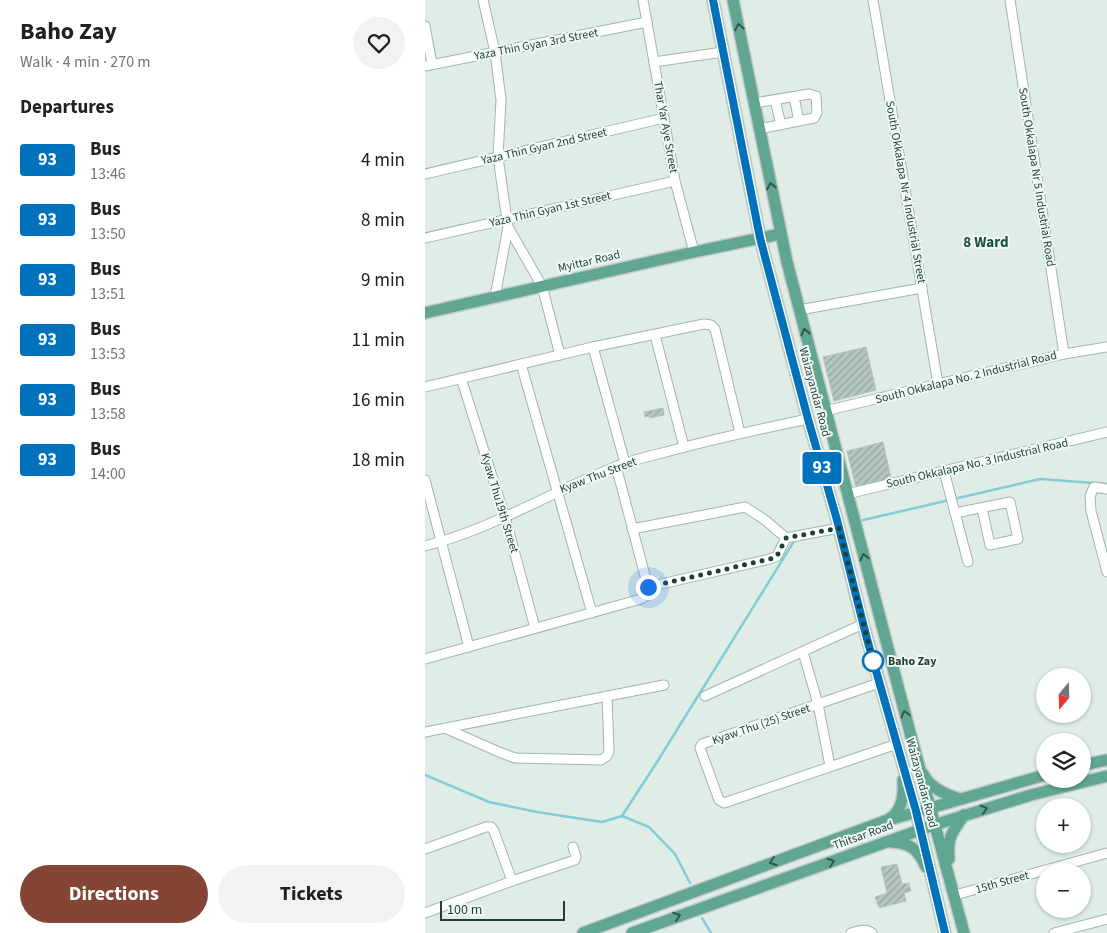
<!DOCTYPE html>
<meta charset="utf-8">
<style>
:root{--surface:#fff;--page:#f2f2f2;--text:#202124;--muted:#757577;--accent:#844536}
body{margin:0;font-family:"Source Sans 3",sans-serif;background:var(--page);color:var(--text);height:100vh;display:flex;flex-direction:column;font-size:19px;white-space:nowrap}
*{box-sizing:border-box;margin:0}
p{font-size:16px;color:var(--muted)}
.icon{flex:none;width:28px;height:28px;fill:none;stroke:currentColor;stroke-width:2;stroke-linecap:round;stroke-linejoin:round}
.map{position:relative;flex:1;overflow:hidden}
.panel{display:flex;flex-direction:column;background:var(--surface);width:425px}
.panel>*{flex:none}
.badge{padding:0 10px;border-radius:4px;font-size:18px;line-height:32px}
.needle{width:32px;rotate:199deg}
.tools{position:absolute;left:611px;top:668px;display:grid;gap:10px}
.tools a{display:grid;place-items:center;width:55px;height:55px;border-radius:50%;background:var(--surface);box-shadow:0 1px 4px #0004;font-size:25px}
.scale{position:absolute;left:15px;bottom:12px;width:125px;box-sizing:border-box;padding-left:5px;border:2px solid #1f3f35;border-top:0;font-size:14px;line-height:18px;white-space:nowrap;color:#1f3f35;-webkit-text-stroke:4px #f1f9f5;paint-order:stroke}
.you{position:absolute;width:25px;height:25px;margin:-12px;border:4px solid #fff;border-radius:50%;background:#1a73e8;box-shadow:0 0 0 8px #1a73e833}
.map>.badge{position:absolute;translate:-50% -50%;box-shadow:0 0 0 2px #fff}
h2{padding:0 20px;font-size:19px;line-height:45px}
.round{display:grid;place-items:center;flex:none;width:52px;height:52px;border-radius:26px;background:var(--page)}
.summary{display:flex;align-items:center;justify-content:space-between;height:85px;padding:0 20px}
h1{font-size:24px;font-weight:700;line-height:38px}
.action{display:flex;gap:10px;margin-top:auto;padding:10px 20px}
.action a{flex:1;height:58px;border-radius:30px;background:var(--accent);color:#fff;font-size:20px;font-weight:700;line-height:58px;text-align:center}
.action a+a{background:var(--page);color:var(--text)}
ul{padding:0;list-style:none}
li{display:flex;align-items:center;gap:15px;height:60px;padding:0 20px}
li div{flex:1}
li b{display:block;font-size:19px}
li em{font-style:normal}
li .badge{min-width:55px;font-weight:700;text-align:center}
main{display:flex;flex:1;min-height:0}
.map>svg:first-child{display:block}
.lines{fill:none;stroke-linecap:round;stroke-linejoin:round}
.stream{stroke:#82cdd7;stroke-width:2.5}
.building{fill:url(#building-hatch);stroke:#b2c7bd}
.minor-casing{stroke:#a2b5ae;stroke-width:11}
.major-casing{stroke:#c0c9c6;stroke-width:14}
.minor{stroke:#fff;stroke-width:9}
.major{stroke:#60a692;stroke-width:11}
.oneway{stroke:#2f594c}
.line-casing{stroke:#fff;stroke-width:11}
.line{stroke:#0072bc;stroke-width:8}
.walk{stroke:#1f3f35;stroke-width:5;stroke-dasharray:0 9}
.stop-dot{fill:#fff;stroke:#0072bc;stroke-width:2.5}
.labels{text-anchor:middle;stroke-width:4;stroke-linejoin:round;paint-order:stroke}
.street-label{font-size:12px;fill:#1f3f35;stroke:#f1f9f5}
.stop-label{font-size:12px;font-weight:bold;fill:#1f3f35;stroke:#f1f9f5;text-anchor:start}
.quarter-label{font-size:15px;font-weight:bold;fill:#195343;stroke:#f1f9f5}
</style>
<main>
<section class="panel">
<div class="summary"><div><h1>Baho Zay</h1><p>Walk · 4 min · 270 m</p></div><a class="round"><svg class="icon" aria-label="heart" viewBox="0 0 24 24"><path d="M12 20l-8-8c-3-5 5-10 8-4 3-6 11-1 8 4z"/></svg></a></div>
<h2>Departures</h2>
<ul>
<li><span class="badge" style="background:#0072bc;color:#fff">93</span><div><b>Bus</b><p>13:46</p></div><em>4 min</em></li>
<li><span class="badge" style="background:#0072bc;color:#fff">93</span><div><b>Bus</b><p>13:50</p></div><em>8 min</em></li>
<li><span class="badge" style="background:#0072bc;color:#fff">93</span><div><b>Bus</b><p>13:51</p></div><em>9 min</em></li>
<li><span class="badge" style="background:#0072bc;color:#fff">93</span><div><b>Bus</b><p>13:53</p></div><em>11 min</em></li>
<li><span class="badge" style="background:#0072bc;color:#fff">93</span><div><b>Bus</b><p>13:58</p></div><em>16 min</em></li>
<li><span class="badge" style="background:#0072bc;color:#fff">93</span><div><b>Bus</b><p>14:00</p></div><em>18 min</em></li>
</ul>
<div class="action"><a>Directions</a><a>Tickets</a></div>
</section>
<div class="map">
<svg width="682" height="933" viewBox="0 0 682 933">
<defs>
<pattern id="building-hatch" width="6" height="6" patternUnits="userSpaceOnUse" patternTransform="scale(1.25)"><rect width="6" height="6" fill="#b5c8bf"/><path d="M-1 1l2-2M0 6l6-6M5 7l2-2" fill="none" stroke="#93a49c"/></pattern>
</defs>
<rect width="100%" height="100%" fill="#e0ede7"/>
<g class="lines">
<g class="stream">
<path d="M434,521L615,479L682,484"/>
<path d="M0,775L64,802L112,812L177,822L197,816L224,827L250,854L265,883"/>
<path d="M197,816L232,762L371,538"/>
<path d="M277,918L286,933"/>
</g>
</g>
<g class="building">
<path d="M441,347L451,390L409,401L398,357Z"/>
<path d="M238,408L239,415L225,418L224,416L220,417L219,412Z"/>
<path d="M458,442L466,478L431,488L422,451Z"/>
<path d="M472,864L477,884L484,883L486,891L479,893L481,901L454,908L450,897L462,893L456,867Z"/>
</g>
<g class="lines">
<g class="minor-casing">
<g id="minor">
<path d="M58,0L70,52L76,100L73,157L83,227L70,297"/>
<path d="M218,0L250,181L269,252"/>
<path d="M448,0L513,384"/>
<path d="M585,0L639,354"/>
<path d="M0,26L7,64"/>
<path d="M229,62L298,52"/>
<path d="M0,66L222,22"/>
<path d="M369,97L374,121"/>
<path d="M350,100L356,125"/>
<path d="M329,103L384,94L391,96L392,113L389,118L334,129"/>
<path d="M0,174L239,118"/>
<path d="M83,227L117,286L135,355"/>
<path d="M0,238L250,181"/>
<path d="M374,310L497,288"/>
<path d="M230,335L259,447"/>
<path d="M168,347L200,463"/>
<path d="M96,364L167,613"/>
<path d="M36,378L80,517L110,628"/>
<path d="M0,387L168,347L279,324L286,325L290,329L315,433"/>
<path d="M400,411L639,354L682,347"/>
<path d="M519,471L543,562"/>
<path d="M0,480L44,647"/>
<path d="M682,489L669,487L665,496L666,511L682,572"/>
<path d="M422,494L682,432"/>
<path d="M530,513L585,502L593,539L565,545L557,508"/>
<path d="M207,529L320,507L340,520L361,538L414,528"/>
<path d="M0,546C67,529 126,492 190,467C207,460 224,456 241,452C288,439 335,429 383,419"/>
<path d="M223,587L345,559L352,556L361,538"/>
<path d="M378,652L393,704L405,766"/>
<path d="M0,659L216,599L221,596L223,587L191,466"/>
<path d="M454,683L277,744L275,748L294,800L299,803L472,744"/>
<path d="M280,696L438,624"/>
<path d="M22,729L74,752L90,758L176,760L182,756L184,751L182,696"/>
<path d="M0,732L239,685"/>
<path d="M0,849L61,827H66L69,831L87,881"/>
<path d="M530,895L682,853"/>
<path d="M0,913L87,881L150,860L151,857L148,847"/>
<path d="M426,933C433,931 441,928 447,933"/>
<path d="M629,933L682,919"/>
</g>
</g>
<g class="major-casing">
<g id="major">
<path d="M288,0L335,238L383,419L412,520L438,624L491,811L520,933"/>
<path d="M308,0L362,262L487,740L539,933"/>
<path d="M0,313L269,252L355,234"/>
<path d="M658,765L682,760"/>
<path d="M498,774C505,788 521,795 535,799"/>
<path d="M464,819C478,811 479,794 478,780"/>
<path d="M466,842C485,843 493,849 501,867"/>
<path d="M524,859C522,838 527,832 539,815"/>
<path d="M158,933L460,821L620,775"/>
<path d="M207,933L509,825L606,795L682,776"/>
</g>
</g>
<use href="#minor" class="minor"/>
<use href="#major" class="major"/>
</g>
<defs><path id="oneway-chevron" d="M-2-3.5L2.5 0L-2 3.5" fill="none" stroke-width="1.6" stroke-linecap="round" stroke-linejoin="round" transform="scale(1.25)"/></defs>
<g class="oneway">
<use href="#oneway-chevron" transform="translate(314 27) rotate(-101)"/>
<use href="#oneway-chevron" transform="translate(346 186) rotate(-101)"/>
<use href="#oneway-chevron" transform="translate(380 332) rotate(-104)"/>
<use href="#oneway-chevron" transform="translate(439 557) rotate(-105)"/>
<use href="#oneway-chevron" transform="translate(480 714) rotate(-105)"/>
<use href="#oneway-chevron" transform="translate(559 809) rotate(-17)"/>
<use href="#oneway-chevron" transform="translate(348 862) rotate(160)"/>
<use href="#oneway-chevron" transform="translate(406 862) rotate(-19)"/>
<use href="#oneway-chevron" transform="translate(252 916) rotate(-20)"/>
</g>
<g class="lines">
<g class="line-casing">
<path id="line" d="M288,0L335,238L383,419L412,520L442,639L491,811L520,933"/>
</g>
<use href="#line" class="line"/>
<path class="walk" d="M223,587L345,559L352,556L361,538L414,528L448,661"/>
</g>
<circle class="stop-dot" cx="448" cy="661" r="10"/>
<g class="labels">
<g class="street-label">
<text transform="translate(111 44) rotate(-11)" y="4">Yaza Thin Gyan 3rd Street</text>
<text transform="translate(241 127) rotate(80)" y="4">Thar Yar Aye Street</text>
<text transform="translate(119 146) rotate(-13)" y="4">Yaza Thin Gyan 2nd Street</text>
<text transform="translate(612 177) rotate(81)" y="4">South Okkalapa Nr 5 Industrial Road</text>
<text transform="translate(481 192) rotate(80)" y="4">South Okkalapa Nr 4 Industrial Street</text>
<text transform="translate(125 209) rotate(-13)" y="4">Yaza Thin Gyan 1st Street</text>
<text transform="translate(164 261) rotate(-13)" y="4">Myittar Road</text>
<text transform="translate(541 377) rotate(-14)" y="4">South Okkalapa No. 2 Industrial Road</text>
<text transform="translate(390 392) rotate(75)" y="4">Waizayandar Road</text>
<text transform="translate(552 463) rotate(-13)" y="4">South Okkalapa No. 3 Industrial Road</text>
<text transform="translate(173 475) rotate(-21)" y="4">Kyaw Thu Street</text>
<text transform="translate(75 503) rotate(73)" y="4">Kyaw Thu19th Street</text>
<text transform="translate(336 724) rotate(-19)" y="4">Kyaw Thu (25) Street</text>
<text transform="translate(497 783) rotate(75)" y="4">Waizayandar Road</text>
<text transform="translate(438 835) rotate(-20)" y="4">Thitsar Road</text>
<text transform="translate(577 882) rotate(-16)" y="4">15th Street</text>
</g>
<g class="stop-label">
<text x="463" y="665">Baho Zay</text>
</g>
<g class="quarter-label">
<text x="561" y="247">8 Ward</text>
</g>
</g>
</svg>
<div class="tools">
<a><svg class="needle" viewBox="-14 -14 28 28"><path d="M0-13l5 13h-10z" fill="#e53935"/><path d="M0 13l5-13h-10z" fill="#757577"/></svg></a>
<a><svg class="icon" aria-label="layers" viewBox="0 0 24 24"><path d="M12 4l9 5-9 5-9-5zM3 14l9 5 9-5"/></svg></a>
<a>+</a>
<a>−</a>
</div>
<div class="scale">100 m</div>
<div class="you" style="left:223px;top:587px"></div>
<b class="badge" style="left:397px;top:468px;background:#0072bc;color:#fff">93</b>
</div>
</main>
